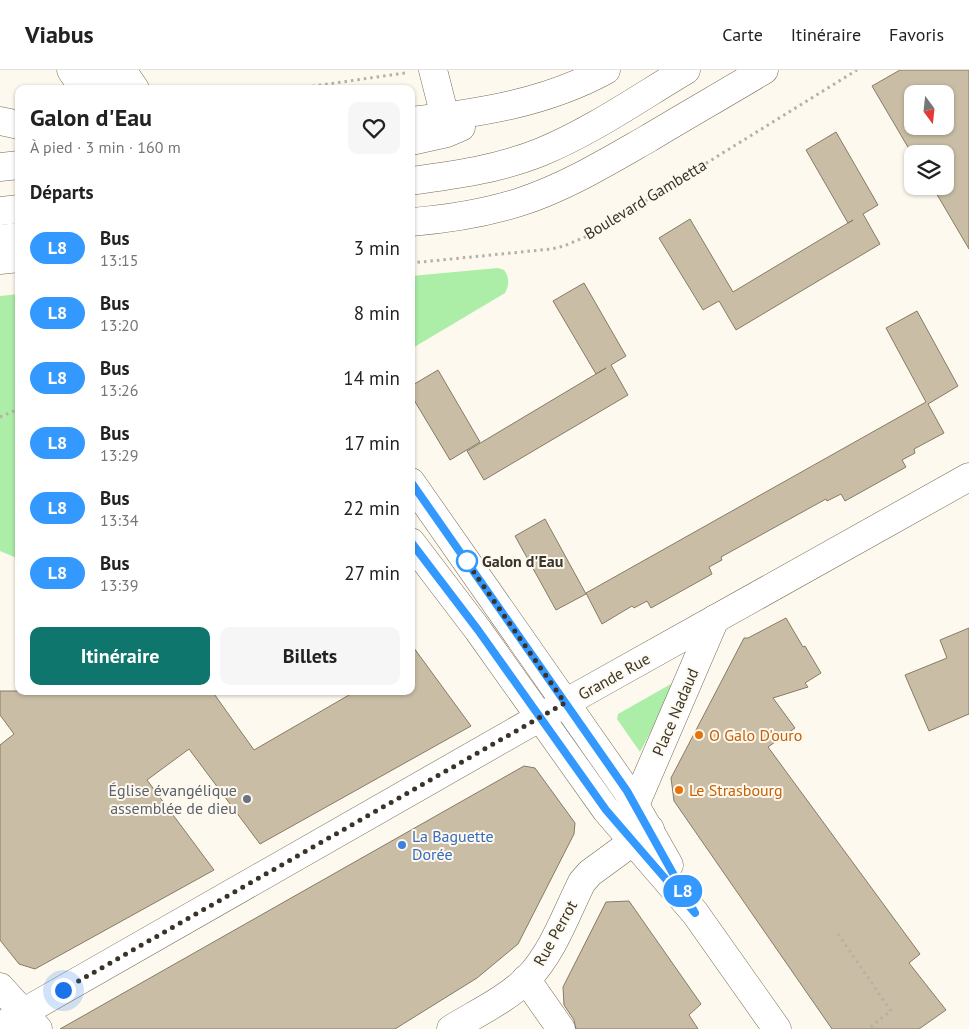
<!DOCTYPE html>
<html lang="fr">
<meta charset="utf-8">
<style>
:root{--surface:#fff;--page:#f6f6f6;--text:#222;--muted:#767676;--line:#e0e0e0;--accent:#0f766e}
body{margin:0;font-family:"PT Sans",sans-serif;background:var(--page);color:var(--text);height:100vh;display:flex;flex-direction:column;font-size:19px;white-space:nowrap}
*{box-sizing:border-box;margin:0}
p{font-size:16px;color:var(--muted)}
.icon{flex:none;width:28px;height:28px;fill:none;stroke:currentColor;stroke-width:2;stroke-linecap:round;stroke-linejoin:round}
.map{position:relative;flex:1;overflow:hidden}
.side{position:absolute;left:15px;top:15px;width:400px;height:610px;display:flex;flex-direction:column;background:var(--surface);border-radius:10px;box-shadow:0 1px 4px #0004}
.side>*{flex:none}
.badge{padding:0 10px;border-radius:16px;font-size:18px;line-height:32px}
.needle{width:32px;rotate:165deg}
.buttons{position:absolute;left:904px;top:15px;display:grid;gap:10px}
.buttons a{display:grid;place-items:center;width:50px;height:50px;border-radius:10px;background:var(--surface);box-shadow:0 1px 4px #0004;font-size:25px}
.you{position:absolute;width:25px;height:25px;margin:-12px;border:4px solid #fff;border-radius:50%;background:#1a73e8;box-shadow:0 0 0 8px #1a73e833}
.map>.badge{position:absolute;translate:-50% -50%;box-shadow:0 0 0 2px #fff}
h2{padding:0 15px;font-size:19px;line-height:45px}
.round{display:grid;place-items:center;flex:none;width:52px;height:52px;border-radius:10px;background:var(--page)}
.head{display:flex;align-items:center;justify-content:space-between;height:85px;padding:0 15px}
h1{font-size:24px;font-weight:700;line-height:38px}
.action{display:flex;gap:10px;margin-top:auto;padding:10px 15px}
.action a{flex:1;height:58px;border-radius:10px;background:var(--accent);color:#fff;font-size:20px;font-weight:700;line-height:58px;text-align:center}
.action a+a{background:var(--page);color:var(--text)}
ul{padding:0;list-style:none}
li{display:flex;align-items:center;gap:15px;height:65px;padding:0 15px}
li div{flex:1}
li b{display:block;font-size:19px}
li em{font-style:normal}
li .badge{min-width:55px;font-weight:700;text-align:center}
header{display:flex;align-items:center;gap:30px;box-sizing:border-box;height:70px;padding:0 25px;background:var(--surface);border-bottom:1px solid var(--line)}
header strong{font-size:24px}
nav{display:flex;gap:28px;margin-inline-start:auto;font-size:18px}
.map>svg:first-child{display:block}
.green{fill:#aceea8}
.building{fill:#c9bda5;stroke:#877b65;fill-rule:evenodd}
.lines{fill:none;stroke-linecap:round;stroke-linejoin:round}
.minor-casing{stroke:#776b56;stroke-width:29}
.major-casing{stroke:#776b56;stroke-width:29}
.path{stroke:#b6b1a7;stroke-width:3;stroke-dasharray:2.5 4;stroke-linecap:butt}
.minor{stroke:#fff;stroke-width:28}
.major{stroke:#fff;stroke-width:28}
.line-casing{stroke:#fff;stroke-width:11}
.line{stroke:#39f;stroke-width:8}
.walk{stroke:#39332a;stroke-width:5;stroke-dasharray:0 9}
.stop-dot{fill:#fff;stroke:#39f;stroke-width:2.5}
.food-dot{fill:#e8710a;stroke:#fef9ef;stroke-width:2}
.worship-dot{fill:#6b7280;stroke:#fef9ef;stroke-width:2}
.shop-dot{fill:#3f7fe0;stroke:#fef9ef;stroke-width:2}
.labels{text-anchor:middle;stroke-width:4;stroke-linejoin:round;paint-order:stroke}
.street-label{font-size:16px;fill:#39332a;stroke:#fef9ef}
.stop-label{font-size:16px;font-weight:bold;fill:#39332a;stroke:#fef9ef;text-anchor:start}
.food-label{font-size:16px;fill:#c56008;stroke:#fef9ef;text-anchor:start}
.worship-label{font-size:16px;fill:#5b616d;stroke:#fef9ef;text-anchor:end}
.shop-label{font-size:16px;fill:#366cbe;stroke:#fef9ef;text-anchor:start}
</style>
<header>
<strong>Viabus</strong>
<nav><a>Carte</a><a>Itinéraire</a><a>Favoris</a></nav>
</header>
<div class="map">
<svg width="969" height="959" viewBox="0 0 969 959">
<rect width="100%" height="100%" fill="#fef9ef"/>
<g class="green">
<path d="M498,198L504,200C510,208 509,215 505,223L411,279V206Z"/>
<path d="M19,224V489L0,481V226Z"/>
<path d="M678,610L640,682L617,649L618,644Z"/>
</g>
<g class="building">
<path d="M900,0H969V179L932,116H945V84H912L872,16ZM912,24H945V56H912Z"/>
<path d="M836,62L878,135L863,144L880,174L736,260L719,231L703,240L659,168L690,149L733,222L853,150L848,153L806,80Z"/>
<path d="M584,213L626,286L611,295L628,325L484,410L467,381L606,298L596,304L553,231Z"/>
<path d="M917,241L958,316L928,334L944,363L914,379L915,383L902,390L906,397L845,431L841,424L827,431L826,429L721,487L722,490L709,497L712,504L651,538L647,531L634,538L632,536L602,554L586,523L926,332L886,258Z"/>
<path d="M438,300L480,372L450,390L411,325V316Z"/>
<path d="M545,449L586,524L556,540L515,466Z"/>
<path d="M786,548L803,577L805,576L821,603L805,613L808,617L773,628L795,658L768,677L920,884L909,893L946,940L919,959H832L674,731L671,708L744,568H748Z"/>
<path d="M969,558V644L929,661L905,605L947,588L940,570Z"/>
<path d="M411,574L471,656L260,774L189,679L147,710L214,800L35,899L19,894L0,870V675L14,664L0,645V621H212L254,680L356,621H411Z"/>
<path d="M524,696L535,698L575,753L574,764L518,874L477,908L395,959H60Z"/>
<path d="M629,831L701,934L689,945L698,959H576L574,950L564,935L563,917L606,832Z"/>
</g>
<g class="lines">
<g class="minor-casing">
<g id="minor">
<path d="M93,0L105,19"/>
<path d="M433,0L445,47"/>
<path d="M0,51L19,55"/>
<path d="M411,111C455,105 499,99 541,82C592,61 639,28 686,0"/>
<path d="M0,141L19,139"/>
<path d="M635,735L715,549"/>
<path d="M526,909L561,959"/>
<path d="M0,917L38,959"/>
<path d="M0,957L24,942L565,633L969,407"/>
<path d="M451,959C477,943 507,929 528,908C553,882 566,844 582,812L590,803L650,759"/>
</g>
</g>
<g class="major-casing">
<g id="major">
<path d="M71,0L84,19"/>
<path d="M122,0L135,19"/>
<path d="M411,51C479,43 546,33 606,0"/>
<path d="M411,71L447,63L461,57"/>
<path d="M0,97L19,95"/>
<path d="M411,152C448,149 485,143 520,132C566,117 607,92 649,68C687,45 726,23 764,0"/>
<path d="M0,169L19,167"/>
<path d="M0,190L19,188"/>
<path d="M411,412L627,721L669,795"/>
<path d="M411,472L478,560L606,740L695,843L777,959"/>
</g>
</g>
<g class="path">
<path d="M293,19L405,3"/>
<path d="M411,193L551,179L564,176L590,165L857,0"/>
<path d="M0,347L19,339"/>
<path d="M838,864L891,941L868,959"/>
</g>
<use href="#minor" class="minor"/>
<use href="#major" class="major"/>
</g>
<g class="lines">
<g class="line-casing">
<path id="line" d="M411,412L627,721L695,843L606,740L478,560L411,472"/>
</g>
<use href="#line" class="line"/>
<path class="walk" d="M63,920L565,633L464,488L467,491"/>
</g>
<circle class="stop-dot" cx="467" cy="491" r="10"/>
<g class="food-dot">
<circle cx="699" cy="665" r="5"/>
<circle cx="679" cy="720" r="5"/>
</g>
<circle class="worship-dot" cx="247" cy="729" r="5"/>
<circle class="shop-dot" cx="402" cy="775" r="5"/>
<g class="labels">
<g class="street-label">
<text transform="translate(645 129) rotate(-31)" y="6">Boulevard Gambetta</text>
<text transform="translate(614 606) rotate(-29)" y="6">Grande Rue</text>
<text transform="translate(675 642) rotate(-67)" y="6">Place Nadaud</text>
<text transform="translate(555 863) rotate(-61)" y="6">Rue Perrot</text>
</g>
<g class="stop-label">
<text x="482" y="497">Galon d'Eau</text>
</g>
<g class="food-label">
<text x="709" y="671">O Galo D'ouro</text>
<text x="689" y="726">Le Strasbourg</text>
</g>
<g class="worship-label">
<text x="237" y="726">Église évangélique<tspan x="237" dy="18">assemblée de dieu</tspan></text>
</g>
<g class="shop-label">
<text x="412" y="772">La Baguette<tspan x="412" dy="18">Dorée</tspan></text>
</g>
</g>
</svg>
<div class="buttons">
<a><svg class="needle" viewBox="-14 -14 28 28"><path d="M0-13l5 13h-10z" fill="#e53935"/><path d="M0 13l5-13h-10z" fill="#767676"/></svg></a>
<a><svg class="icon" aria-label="layers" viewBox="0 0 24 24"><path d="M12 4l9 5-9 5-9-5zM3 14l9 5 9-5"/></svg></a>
</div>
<div class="you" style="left:63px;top:920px"></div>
<b class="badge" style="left:683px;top:821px;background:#39f;color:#fff">L8</b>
<section class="side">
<div class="head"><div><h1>Galon d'Eau</h1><p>À pied · 3 min · 160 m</p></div><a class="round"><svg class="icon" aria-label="heart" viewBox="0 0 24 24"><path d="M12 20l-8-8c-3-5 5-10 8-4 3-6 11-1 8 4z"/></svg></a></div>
<h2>Départs</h2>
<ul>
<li><span class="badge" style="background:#39f;color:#fff">L8</span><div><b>Bus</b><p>13:15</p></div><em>3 min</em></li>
<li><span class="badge" style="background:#39f;color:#fff">L8</span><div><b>Bus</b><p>13:20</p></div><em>8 min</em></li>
<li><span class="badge" style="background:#39f;color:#fff">L8</span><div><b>Bus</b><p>13:26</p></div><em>14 min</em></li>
<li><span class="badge" style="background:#39f;color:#fff">L8</span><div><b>Bus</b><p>13:29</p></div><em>17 min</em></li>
<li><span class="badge" style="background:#39f;color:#fff">L8</span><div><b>Bus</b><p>13:34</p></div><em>22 min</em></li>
<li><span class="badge" style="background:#39f;color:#fff">L8</span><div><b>Bus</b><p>13:39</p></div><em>27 min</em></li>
</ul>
<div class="action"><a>Itinéraire</a><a>Billets</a></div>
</section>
</div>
